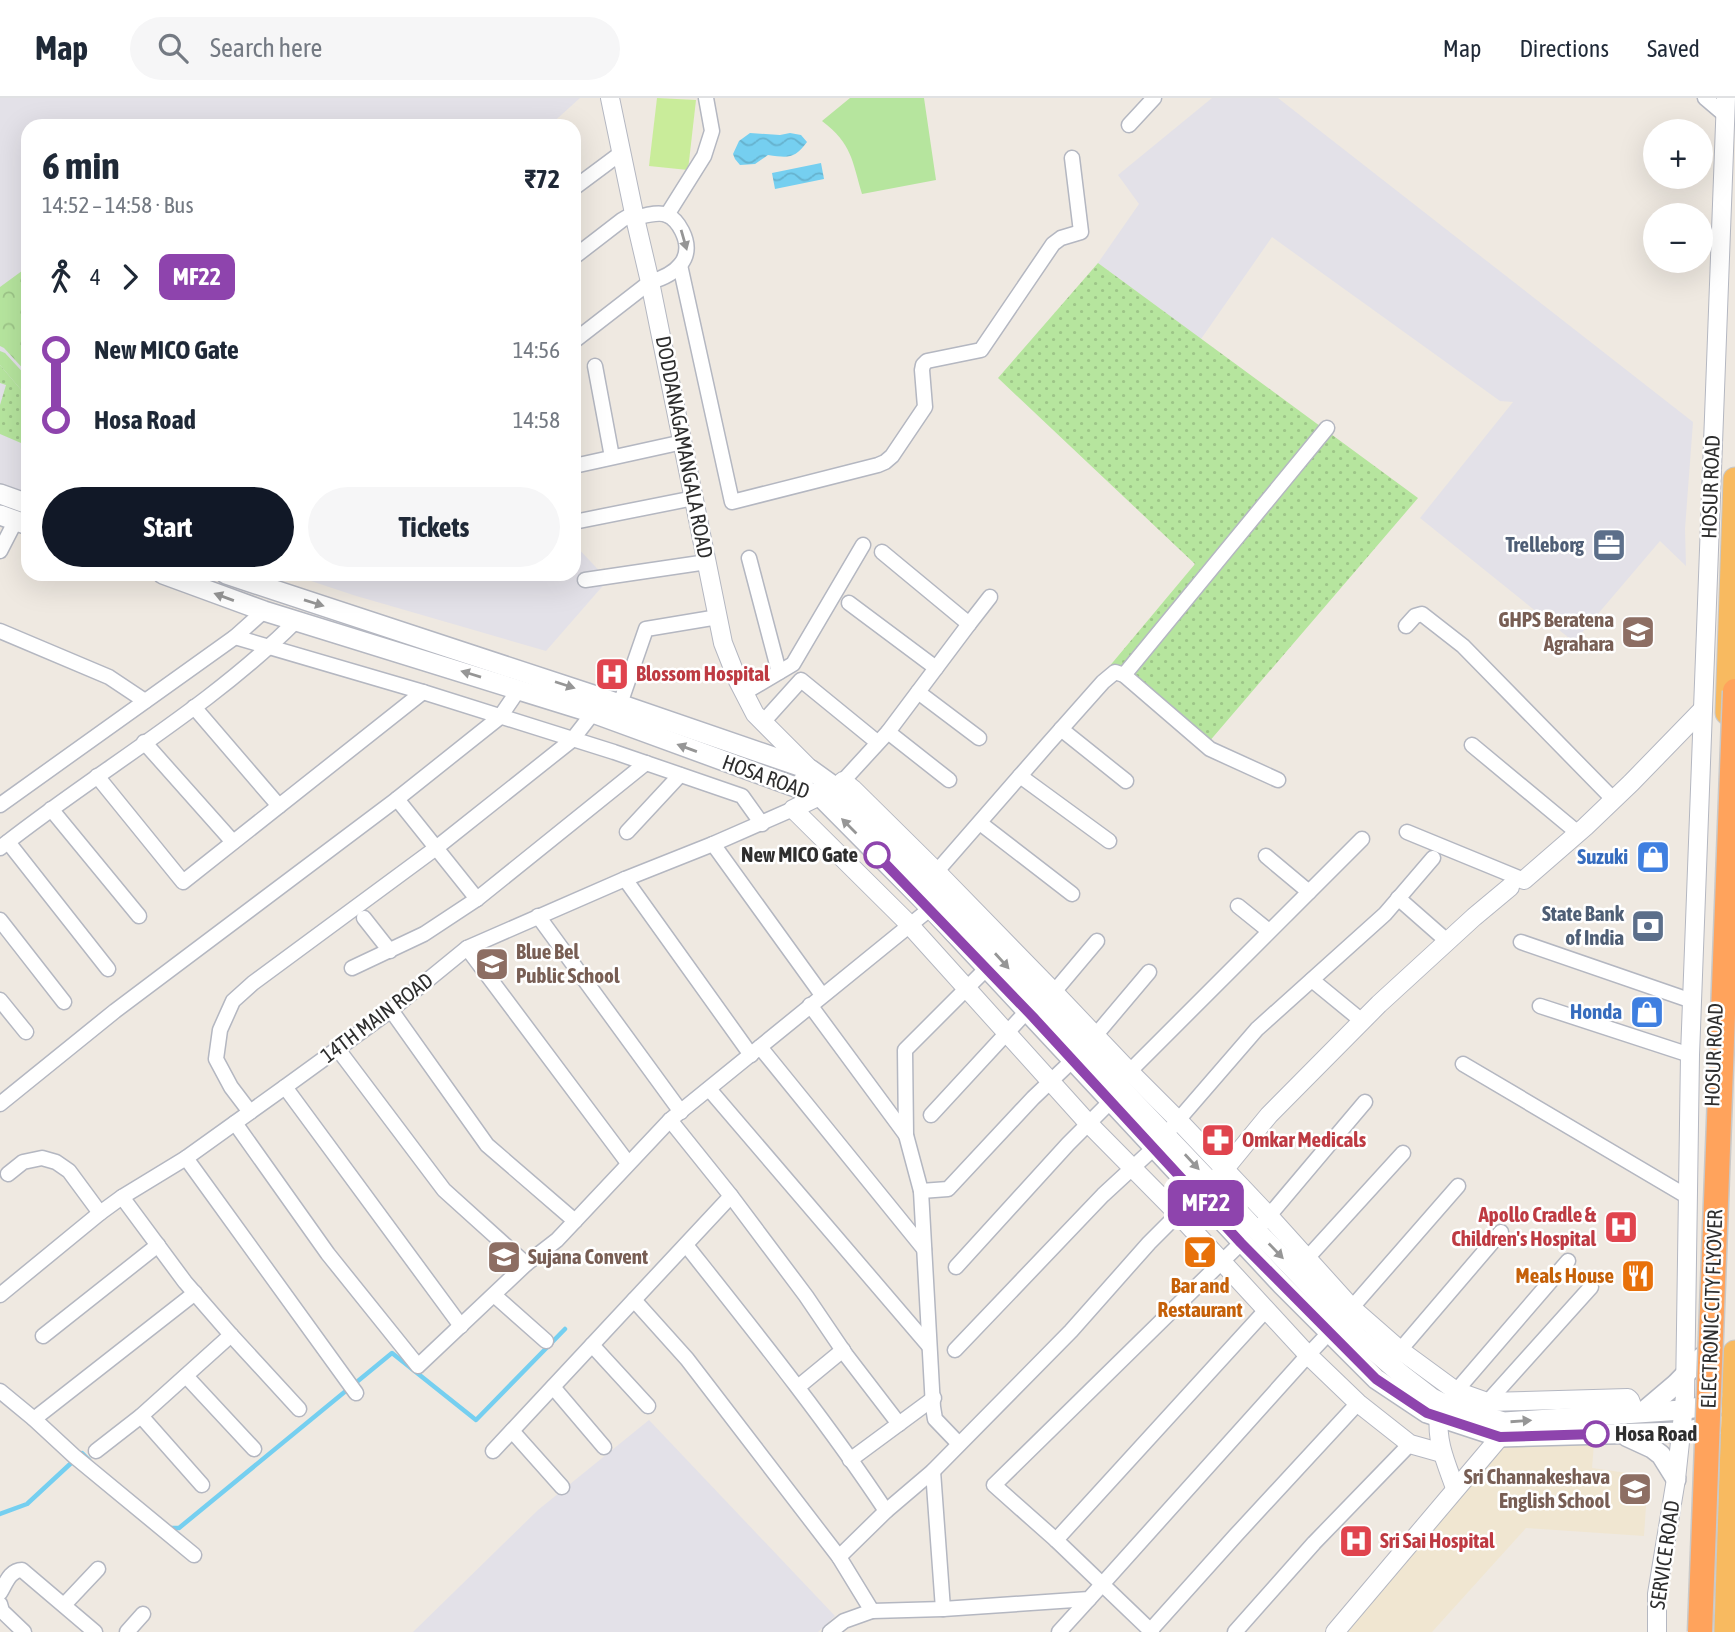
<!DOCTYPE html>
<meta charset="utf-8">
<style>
:root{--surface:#fff;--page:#f6f6f7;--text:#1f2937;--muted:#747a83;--line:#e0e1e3;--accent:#111827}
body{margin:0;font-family:"Asap Condensed",sans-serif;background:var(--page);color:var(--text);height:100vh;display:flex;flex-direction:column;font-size:26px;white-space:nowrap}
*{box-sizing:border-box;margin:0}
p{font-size:23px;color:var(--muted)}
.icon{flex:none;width:38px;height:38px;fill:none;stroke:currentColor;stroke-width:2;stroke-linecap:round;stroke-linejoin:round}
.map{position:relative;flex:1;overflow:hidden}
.drawer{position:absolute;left:21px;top:21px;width:560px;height:462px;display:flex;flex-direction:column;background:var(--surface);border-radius:21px;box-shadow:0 7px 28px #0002}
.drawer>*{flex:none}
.badge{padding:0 14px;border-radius:10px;font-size:24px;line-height:46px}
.tools{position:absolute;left:1643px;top:21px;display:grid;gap:14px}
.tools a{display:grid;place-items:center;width:70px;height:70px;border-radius:50%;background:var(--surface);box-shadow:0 7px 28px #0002;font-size:35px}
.map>.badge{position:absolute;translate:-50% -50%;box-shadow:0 0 0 4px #fff}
.legs{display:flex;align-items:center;gap:10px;height:77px;padding:0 21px;font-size:23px}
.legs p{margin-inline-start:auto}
.summary{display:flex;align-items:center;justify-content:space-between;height:119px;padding:0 21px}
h1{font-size:38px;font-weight:700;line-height:52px}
.action{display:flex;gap:14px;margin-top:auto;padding:14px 21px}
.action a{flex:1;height:80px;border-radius:42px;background:var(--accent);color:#fff;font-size:28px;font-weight:700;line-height:80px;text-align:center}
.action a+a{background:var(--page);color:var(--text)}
ul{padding:0 21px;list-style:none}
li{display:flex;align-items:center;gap:24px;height:70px;font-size:26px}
li i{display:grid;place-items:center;width:10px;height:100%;margin:0 9px;background:currentColor}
li i::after{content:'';width:18px;height:18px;margin:-9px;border:5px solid;border-radius:50%;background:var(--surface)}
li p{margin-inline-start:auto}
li:first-child i{background:linear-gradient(#0000 50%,currentColor 0)}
li:last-child i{background:linear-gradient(currentColor 50%,#0000 0)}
header{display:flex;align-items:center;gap:42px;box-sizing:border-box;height:98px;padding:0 35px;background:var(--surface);border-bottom:2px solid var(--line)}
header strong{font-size:33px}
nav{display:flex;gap:38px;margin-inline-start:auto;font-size:24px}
.search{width:490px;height:63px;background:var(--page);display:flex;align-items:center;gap:18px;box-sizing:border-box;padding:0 24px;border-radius:38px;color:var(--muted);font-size:26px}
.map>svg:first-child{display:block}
.industrial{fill:#e3e1e8}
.education{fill:#f0e6d1}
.grass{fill:url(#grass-dots)}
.forest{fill:url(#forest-crowns)}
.park{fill:#b6e59e}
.pitch{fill:#c9ec9a}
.water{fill:url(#water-waves)}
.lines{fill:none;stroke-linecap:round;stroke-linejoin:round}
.stream{stroke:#75cff0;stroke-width:4.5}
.minor-casing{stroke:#b4b7c1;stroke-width:17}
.tertiary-casing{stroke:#b4b7c1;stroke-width:20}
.secondary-casing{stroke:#b4b7c1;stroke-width:22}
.trunk-casing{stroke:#c9c9c9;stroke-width:25}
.minor{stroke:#fff;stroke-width:14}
.tertiary{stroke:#fff;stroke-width:18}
.secondary{stroke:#fff;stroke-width:19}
.trunk{stroke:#f8ba60;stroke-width:23}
.motorway-bridge-casing{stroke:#c9c9c9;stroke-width:27;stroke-linecap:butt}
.motorway-bridge{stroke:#ffa35c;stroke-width:24}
.oneway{fill:#969696}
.line-1-casing{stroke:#fff;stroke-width:16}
.line-1{stroke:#8e44ad;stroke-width:10}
.stop-1-dot{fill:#fff;stroke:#8e44ad;stroke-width:3.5}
.labels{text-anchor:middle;stroke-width:5;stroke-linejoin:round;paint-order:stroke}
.street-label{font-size:21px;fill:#2e2e2e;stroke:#fff}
.service-label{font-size:21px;font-weight:bold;fill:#4e5e75;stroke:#fff;text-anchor:end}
.education-label{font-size:21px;font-weight:bold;fill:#785e54;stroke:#fff;text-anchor:end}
.health-label{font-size:21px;font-weight:bold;fill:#be3a42;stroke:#fff;text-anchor:start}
.stop-label{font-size:21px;font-weight:bold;fill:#2e2e2e;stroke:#fff;text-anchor:end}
.shop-label{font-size:21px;font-weight:bold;fill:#366cbe;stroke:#fff;text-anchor:end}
.food-label{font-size:21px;font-weight:bold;fill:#c56008;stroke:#fff;text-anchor:end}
</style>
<header>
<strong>Map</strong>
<div class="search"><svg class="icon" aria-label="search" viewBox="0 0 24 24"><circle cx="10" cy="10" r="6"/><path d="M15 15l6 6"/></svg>Search here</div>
<nav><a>Map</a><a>Directions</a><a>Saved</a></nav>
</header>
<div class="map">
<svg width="1735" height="1534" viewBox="0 0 1735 1534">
<defs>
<pattern id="grass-dots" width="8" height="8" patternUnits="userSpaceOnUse" patternTransform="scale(1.75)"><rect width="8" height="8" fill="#b6e59e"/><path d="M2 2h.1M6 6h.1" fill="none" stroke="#9dc588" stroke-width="1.8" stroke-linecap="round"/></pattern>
<pattern id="forest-crowns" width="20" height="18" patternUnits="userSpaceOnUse" patternTransform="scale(1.75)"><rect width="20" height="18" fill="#b6e59e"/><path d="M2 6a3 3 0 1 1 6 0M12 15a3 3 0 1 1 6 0" fill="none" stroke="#9dc588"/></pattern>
<pattern id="water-waves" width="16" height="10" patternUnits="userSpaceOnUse" patternTransform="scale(1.75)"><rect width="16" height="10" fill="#75cff0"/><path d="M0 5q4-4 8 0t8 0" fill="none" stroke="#66b2ce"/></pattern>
</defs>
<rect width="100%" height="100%" fill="#efe9e1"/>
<g class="industrial">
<path d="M0,0H580L549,28H28V398L0,389Z"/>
<path d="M1212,0H1278L1693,324L1685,431L1686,468L1660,443L1574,544L1420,420L1513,304L1500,303L1272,139L1201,241L1098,165L1139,106L1118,77Z"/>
<path d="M574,446L608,482L546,553L353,497L290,476H574Z"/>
<path d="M649,1322L835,1518L818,1534H413L538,1412Z"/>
</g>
<path class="education" d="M1507,1343L1594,1346L1592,1370L1648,1378L1644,1438L1526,1430L1432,1534H1345Z"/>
<g class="grass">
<path d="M1098,165L1418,400L1202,652L1108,570L1195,466L998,280Z"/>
<path d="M0,267L28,300V348L0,336V307L6,287L0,285Z"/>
</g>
<path class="forest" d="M26,170L28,173V276L4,250L0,248V189Z"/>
<g class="park">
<path d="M850,0H924L936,82L862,96C852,62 852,46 822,23Z"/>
<path d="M0,253L5,255L28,280V300L0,267Z"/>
</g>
<path class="pitch" d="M657,0L696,2L688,72L649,68Z"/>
<g class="water">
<path d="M750,35L780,37L790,35L801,37L807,44C794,61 789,60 768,57L755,66L740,67L735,61L733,56L739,43Z"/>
<path d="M821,65L824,81L775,91L772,75Z"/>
</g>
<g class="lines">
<g class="stream">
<path d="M0,1416L27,1406L82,1355L89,1362"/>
<path d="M167,1430H179L392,1255L476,1322L565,1231"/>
</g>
<g class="minor-casing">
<g id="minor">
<path d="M1705,0L1725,17"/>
<path d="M1129,27L1154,0"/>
<path d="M574,90L621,55"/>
<path d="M667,117L704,58L712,33L706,0"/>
<path d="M574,159L622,122L634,115"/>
<path d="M680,167L732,404L878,367L885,364L892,358L925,309L922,272L923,267L927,263L981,252L1053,146L1061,140L1081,134L1072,60"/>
<path d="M574,243L650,184C675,177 696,161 682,133C679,127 674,120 667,117C658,113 644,118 635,120"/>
<path d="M595,268L612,359"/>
<path d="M574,368L683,344"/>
<path d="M574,424L694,400"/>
<path d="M0,453L16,422"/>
<path d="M882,454L969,526L990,499"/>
<path d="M749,460L779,574"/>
<path d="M585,482L707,464"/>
<path d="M849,505L936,570"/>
<path d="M1406,528L1415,518L1422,516L1463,548L1614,702"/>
<path d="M0,533L109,579L145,603"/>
<path d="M235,539L423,594L614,654L742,698L762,726"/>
<path d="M1124,577L1327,330"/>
<path d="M918,594L979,640"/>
<path d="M744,595L793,566L863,447"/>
<path d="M620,606L646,531L718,519"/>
<path d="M194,609L279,708"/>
<path d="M764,623L801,582L877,644"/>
<path d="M1061,631L1126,683"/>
<path d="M888,634L949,682"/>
<path d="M144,644L233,744"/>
<path d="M1472,647L1578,735"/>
<path d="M97,678L183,784L423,594"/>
<path d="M1020,678L1109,743"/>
<path d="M843,683L888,634L969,526"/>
<path d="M397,701L477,801"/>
<path d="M0,707L235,539L264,513"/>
<path d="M51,711L139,818"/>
<path d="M980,725L1072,796"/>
<path d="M627,734L680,677"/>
<path d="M1407,734L1524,782"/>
<path d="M8,744L108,871"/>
<path d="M713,746L822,897"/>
<path d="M0,750C97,673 208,611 296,523"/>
<path d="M1266,758L1309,794L1362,741"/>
<path d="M931,780L1047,647L1103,584L1115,574L1124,577L1210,651L1278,682"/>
<path d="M625,781L751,957"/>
<path d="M1398,800L1447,843"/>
<path d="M1238,808L1269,833"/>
<path d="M538,818L681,1014"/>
<path d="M364,820L390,853"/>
<path d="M0,822L64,904"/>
<path d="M1521,844L1692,903"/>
<path d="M467,850L628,1065"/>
<path d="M352,870L424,836L477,801L646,665"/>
<path d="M1312,882L1362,923"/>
<path d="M1054,894L1097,843"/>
<path d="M0,902L26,934"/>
<path d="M810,907L906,1037"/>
<path d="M1540,908L1690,957"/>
<path d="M391,912L487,1047L575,1123"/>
<path d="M1095,938L1149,874"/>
<path d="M760,949L924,1151"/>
<path d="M337,950L444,1092L526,1166"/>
<path d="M1463,966L1688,1099"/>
<path d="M1123,980L1309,794"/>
<path d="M285,989L461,1228"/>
<path d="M709,991L929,1248"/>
<path d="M0,1006L115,913L397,701L500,619L519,591"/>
<path d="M250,1014L231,989L216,961L220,932L233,903L253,885L436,750L572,642L593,615"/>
<path d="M931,1017L1027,913"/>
<path d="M670,1022L731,1098L806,1198L846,1257L899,1326"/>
<path d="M235,1025L328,1156L418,1268L526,1166L557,1142L670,1022L931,810"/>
<path d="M186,1060L356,1295"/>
<path d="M8,1076L23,1064L42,1060L56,1064L69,1073L100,1115"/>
<path d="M921,1093L948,1091L1033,1000L1073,962"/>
<path d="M122,1099L185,1184L231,1237L299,1311"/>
<path d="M1262,1126L1365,1004"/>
<path d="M686,1147C755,1234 825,1321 886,1413"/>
<path d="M1300,1168L1403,1055"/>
<path d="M956,1169L1068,1046L1111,1003"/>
<path d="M0,1197L100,1115L122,1099L186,1060L285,989L391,912L467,850L625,781L713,746L793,711"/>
<path d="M494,1197L546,1243"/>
<path d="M634,1202L687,1261L839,1459L872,1513"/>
<path d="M43,1238L158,1147"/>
<path d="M592,1247L648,1308"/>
<path d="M955,1252L1103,1097L1154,1050L1257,931L1385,816L1433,760"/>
<path d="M1395,1258L1501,1134"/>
<path d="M186,1278L254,1351"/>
<path d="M553,1289L604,1349"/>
<path d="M798,1289L843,1252"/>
<path d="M0,1293L34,1321L74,1358L194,1457"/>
<path d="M1450,1300L1568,1163"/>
<path d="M1484,1308L1591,1189"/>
<path d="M141,1318L202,1387"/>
<path d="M34,1321L195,1195"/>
<path d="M512,1333L562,1389"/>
<path d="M959,1346L935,1321L933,1309L921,1093L906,1037L905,952L986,871"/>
<path d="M96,1353L141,1318L231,1237"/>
<path d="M493,1353L731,1098"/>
<path d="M850,1362L934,1300"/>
<path d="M933,1373L943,1511"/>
<path d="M1056,1442L1266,1212"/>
<path d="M839,1459L886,1413L933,1373L1071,1233L1149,1145L1178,1116"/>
<path d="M0,1495C6,1485 10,1472 22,1472L95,1534"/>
<path d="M0,1506L2,1513L24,1534"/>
<path d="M64,1507L98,1471"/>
<path d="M127,1534L143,1516"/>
<path d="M830,1534L844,1523L872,1513L943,1511L1089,1501L1308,1257L1341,1222L1458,1088"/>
<path d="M1059,1534L1089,1501"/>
<path d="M1149,1534L1236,1437L1358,1305"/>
<path d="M1152,1534L1056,1442L994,1387L1241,1145"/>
<path d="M1235,1534L1314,1445L1410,1346"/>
</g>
</g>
<g class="tertiary-casing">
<g id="tertiary">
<path d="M610,0L635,120L650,184L723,545L738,583L755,616L811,672L797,690"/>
<path d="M1524,782L1585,729L1631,685L1703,611"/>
<path d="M1219,1078L1269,1017L1379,906L1474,819L1510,789"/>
<path d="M1439,1319C1436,1344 1447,1367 1455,1390"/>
<path d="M1442,1355L1410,1346L1358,1305L1308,1257L1178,1116L1088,1025L905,822L793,711L836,690L843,683L853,691L937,774L1054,894L1129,973L1178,1022L1269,1118L1352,1210L1400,1252L1456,1293L1487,1304L1628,1300L1630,1302L1635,1315"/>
<path d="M1335,1534L1500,1339"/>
<path d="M1657,1534V1496L1676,1381L1685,1298L1690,957L1726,0"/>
</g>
</g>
<g class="secondary-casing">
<g id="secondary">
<path d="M0,396L28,406"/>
<path d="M0,417L28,427"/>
<path d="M163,476L264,513L593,615L820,698L931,810L1282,1187L1376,1281L1427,1315L1500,1339L1681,1334L1718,1327"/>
<path d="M226,476L593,597L811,672L836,690L928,783L1039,904L1359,1240L1401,1276L1432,1300L1444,1306L1504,1324L1682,1312L1722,1305"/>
<path d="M1643,1314L1676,1286L1702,1259"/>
<path d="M1626,1338L1652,1350L1661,1357L1676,1381"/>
</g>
</g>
<g class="trunk-casing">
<g id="trunk">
<path d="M1727,615L1735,381"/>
<path d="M1726,1534L1735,1254"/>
</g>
</g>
<use href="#minor" class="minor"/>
<use href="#tertiary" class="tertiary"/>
<use href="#secondary" class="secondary"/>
<use href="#trunk" class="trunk"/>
<g class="motorway-bridge-casing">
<path id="motorway-bridge" d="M1700,1534L1735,593"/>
</g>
<use href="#motorway-bridge" class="motorway-bridge"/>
</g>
<defs><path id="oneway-solid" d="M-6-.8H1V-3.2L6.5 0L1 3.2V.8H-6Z" transform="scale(1.75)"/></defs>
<g class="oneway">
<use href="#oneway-solid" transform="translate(684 142) rotate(74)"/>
<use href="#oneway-solid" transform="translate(224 499) rotate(-160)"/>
<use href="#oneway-solid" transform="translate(314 505) rotate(17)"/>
<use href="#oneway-solid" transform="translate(471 576) rotate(-163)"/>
<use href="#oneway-solid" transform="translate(565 587) rotate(18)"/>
<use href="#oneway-solid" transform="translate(687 650) rotate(-160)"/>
<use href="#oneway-solid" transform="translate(849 728) rotate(-135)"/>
<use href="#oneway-solid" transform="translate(1002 863) rotate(48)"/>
<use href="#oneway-solid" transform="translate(1192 1064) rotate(47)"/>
<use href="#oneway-solid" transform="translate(1276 1153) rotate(46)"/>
<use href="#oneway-solid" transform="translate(1521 1323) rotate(-4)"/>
</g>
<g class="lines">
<g class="line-1-casing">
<path id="line-1" d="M877,757L1033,919L1241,1145L1376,1281L1427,1315L1500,1339L1596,1336"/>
</g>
<use href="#line-1" class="line-1"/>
</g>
<defs>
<g id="office-square" transform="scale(1.75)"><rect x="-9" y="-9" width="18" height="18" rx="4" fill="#5c6f8a" stroke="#fff"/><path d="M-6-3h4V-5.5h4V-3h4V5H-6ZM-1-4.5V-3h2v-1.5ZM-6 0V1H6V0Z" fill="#fff"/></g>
<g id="school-square" transform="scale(1.75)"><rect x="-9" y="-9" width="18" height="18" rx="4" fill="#8d6e63" stroke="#fff"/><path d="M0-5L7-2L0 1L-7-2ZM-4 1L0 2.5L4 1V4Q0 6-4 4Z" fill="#fff"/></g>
<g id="hospital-square" transform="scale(1.75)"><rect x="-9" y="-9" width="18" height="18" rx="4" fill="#e0444e" stroke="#fff"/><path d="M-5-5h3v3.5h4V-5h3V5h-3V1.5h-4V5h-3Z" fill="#fff"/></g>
<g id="shop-square" transform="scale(1.75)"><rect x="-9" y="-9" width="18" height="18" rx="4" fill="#3f7fe0" stroke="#fff"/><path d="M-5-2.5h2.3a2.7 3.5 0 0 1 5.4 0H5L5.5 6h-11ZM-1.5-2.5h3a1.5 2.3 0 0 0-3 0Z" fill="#fff"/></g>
<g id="bank-square" transform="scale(1.75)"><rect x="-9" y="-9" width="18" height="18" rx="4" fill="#5c6f8a" stroke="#fff"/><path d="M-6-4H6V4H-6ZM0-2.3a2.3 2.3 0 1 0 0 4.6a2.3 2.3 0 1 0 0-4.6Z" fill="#fff"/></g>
<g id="pharmacy-square" transform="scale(1.75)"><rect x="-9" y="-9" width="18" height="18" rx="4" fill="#e0444e" stroke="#fff"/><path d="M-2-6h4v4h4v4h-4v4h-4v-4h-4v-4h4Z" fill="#fff"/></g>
<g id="bar-square" transform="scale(1.75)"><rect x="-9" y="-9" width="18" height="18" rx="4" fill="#e8710a" stroke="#fff"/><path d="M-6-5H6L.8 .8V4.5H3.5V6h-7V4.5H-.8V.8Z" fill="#fff"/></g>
<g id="restaurant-square" transform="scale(1.75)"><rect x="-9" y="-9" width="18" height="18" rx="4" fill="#e8710a" stroke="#fff"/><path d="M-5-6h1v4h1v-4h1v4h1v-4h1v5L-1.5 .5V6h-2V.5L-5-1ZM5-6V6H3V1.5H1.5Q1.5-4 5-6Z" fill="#fff"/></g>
</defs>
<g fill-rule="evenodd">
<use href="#office-square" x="1609" y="447"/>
<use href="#school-square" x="1638" y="534"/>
<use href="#hospital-square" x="612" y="576"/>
<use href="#shop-square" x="1653" y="759"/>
<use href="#bank-square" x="1648" y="828"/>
<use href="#school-square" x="492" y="866"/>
<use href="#shop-square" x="1647" y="914"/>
<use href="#pharmacy-square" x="1218" y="1042"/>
<use href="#hospital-square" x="1621" y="1129"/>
<use href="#bar-square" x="1200" y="1154"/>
<use href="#school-square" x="504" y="1159"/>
<use href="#restaurant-square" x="1638" y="1178"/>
<use href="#school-square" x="1635" y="1391"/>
<use href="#hospital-square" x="1356" y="1443"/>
</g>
<g class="stop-1-dot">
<circle cx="877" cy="757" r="12"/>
<circle cx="1596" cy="1336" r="12"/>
</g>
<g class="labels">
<g class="street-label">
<text transform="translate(684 349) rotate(79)" y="7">DODDANAGAMANGALA ROAD</text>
<text transform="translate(1711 389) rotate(-88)" y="7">HOSUR ROAD</text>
<text transform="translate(766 679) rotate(20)" y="7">HOSA ROAD</text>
<text transform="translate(377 920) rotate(-37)" y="7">14TH MAIN ROAD</text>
<text transform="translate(1714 957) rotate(-88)" y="7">HOSUR ROAD</text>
<text transform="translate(1712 1211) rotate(-88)" y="7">ELECTRONIC CITY FLYOVER</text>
<text transform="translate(1665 1457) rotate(-82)" y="7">SERVICE ROAD</text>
</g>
<g class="service-label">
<text x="1584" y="454">Trelleborg</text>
<text x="1624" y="823">State Bank<tspan x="1624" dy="24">of India</tspan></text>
</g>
<g class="education-label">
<text x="1614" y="529">GHPS Beratena<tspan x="1614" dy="24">Agrahara</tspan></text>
<text x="516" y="861" text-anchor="start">Blue Bel<tspan x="516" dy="24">Public School</tspan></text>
<text x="528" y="1166" text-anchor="start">Sujana Convent</text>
<text x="1610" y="1386">Sri Channakeshava<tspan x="1610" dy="24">English School</tspan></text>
</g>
<g class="health-label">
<text x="636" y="583">Blossom Hospital</text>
<text x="1242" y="1049">Omkar Medicals</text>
<text x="1596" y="1124" text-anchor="end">Apollo Cradle &amp;<tspan x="1596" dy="24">Children's Hospital</tspan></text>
<text x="1380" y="1450">Sri Sai Hospital</text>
</g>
<g class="stop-label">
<text x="858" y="764">New MICO Gate</text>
<text x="1615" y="1343" text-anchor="start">Hosa Road</text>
</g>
<g class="shop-label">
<text x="1628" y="766">Suzuki</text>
<text x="1622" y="921">Honda</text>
</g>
<g class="food-label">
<text x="1614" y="1185">Meals House</text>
<text x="1200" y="1195" text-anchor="middle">Bar and<tspan x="1200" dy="24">Restaurant</tspan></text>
</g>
</g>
</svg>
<div class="tools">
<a>+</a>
<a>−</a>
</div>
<b class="badge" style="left:1206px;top:1105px;background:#8e44ad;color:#fff">MF22</b>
<section class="drawer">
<div class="summary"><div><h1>6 min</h1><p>14:52 – 14:58 · Bus</p></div><b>₹72</b></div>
<div class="legs"><svg class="icon" aria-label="walk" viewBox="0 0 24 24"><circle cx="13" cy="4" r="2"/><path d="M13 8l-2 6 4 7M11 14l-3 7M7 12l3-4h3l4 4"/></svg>4<svg class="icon" aria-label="forward" viewBox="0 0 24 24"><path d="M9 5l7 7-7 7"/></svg><b class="badge" style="background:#8e44ad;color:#fff">MF22</b></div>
<ul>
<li><i style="color:#8e44ad"></i><b>New MICO Gate</b><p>14:56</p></li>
<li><i style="color:#8e44ad"></i><b>Hosa Road</b><p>14:58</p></li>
</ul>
<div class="action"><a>Start</a><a>Tickets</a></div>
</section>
</div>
